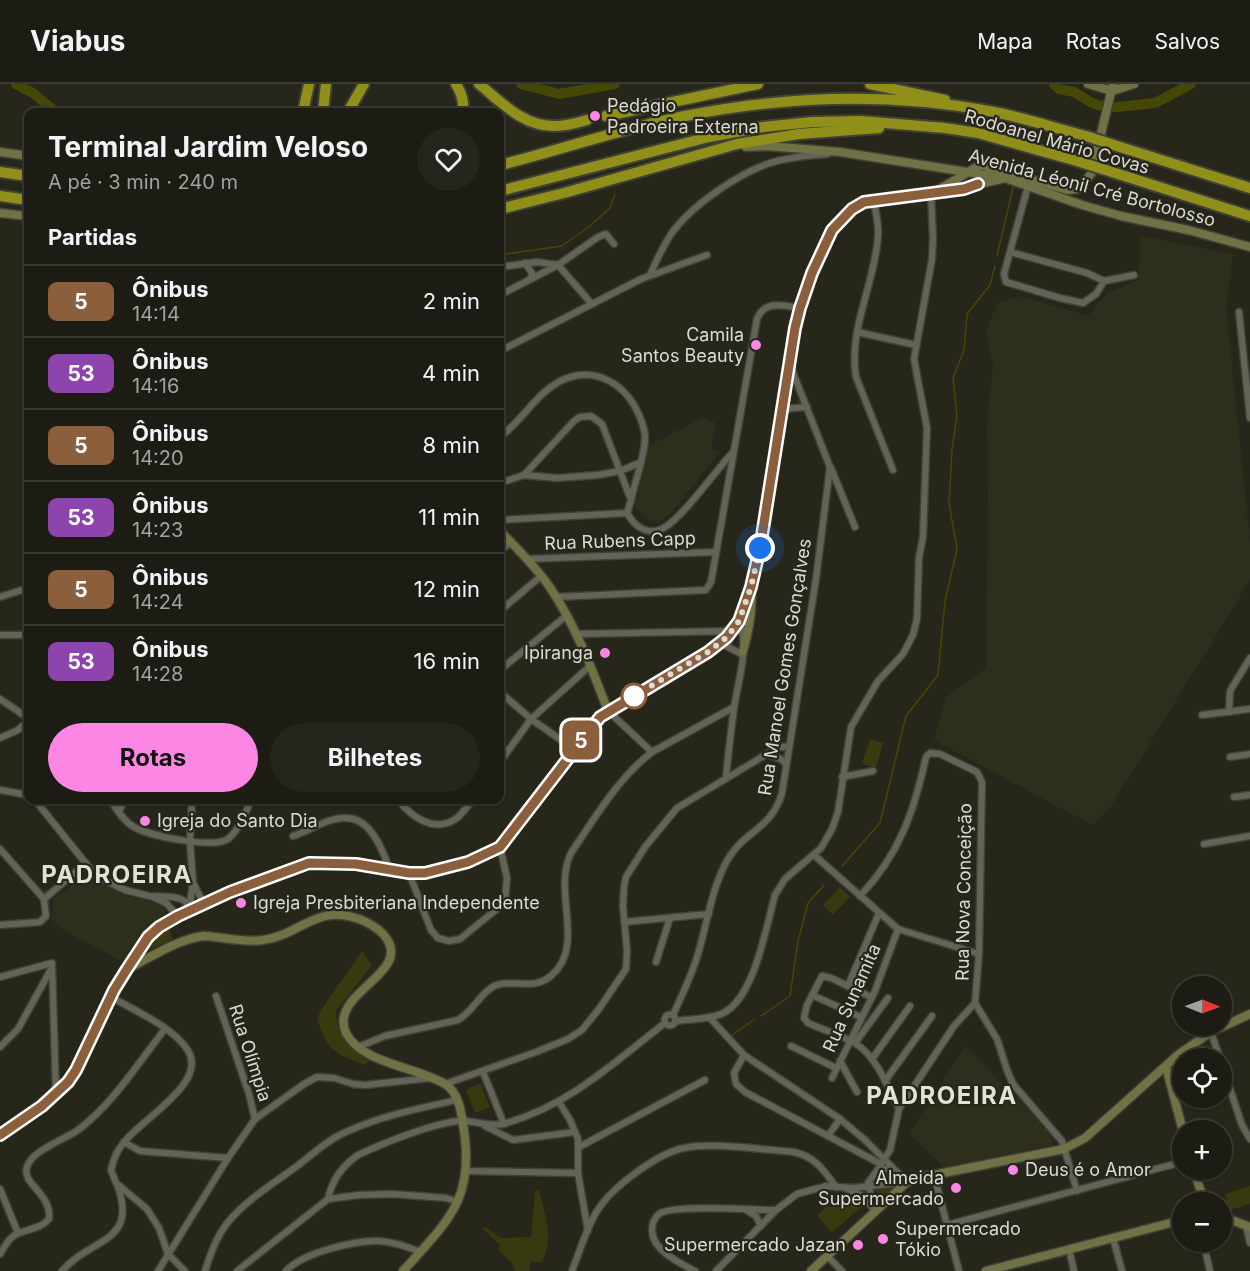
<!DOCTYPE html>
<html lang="pt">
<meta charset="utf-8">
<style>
:root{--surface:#1c1c14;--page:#25251d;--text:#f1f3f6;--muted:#a0a1a0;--line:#3a3a34;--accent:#fc86e3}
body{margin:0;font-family:Inter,sans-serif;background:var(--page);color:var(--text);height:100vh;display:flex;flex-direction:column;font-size:22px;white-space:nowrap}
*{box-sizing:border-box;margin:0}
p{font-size:20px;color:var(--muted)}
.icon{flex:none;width:33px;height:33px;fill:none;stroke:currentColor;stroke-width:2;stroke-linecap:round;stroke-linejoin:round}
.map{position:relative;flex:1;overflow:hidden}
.sheet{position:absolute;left:24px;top:24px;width:480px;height:696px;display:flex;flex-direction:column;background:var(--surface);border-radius:12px;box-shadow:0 2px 4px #0004,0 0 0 2px var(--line)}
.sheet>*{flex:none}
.badge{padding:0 12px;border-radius:9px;font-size:21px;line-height:39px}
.needle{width:39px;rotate:91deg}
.controls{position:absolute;left:1172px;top:892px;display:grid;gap:12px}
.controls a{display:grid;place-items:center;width:60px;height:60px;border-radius:50%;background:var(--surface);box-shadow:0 2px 4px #0004,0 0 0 2px var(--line);font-size:30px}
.you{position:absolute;width:30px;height:30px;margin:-15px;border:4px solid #fff;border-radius:50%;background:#1a73e8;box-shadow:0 0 0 9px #1a73e833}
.map>.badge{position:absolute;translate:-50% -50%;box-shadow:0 0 0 3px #fff}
h2{padding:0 24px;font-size:22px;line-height:54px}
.round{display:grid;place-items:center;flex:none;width:63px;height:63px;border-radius:32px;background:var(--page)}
.head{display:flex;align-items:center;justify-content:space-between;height:102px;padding:0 24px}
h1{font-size:28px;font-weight:700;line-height:45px}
.primary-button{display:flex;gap:12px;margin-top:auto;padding:12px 24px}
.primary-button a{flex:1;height:69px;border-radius:36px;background:var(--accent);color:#111;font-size:24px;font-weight:700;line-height:69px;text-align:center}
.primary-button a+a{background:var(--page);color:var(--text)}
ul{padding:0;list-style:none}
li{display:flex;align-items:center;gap:18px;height:72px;padding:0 24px;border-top:2px solid var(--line)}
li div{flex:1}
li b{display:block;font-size:22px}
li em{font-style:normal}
li .badge{min-width:66px;font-weight:700;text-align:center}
header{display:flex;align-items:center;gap:36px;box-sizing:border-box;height:84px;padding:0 30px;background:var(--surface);border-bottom:2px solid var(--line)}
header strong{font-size:28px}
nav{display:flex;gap:33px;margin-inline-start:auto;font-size:21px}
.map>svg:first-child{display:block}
.built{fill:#2e2e1d}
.green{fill:#39390f}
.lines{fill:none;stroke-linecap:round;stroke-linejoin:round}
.stream{stroke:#464605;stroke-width:1.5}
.river{stroke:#464605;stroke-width:10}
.highway-tunnel{stroke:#414137;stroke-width:10;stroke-dasharray:10 5;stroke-linecap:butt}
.street-casing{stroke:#404037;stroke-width:9}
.secondary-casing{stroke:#404037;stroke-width:11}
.highway-casing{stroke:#404037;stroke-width:14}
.street{stroke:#636458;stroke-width:6}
.secondary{stroke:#707145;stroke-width:8}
.highway{stroke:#908f19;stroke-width:10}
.highway-bridge-casing{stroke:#404037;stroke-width:14;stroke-linecap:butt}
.highway-bridge{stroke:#908f19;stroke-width:10}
.line-casing{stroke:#fff;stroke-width:14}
.line{stroke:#8b5e3c;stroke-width:9}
.walk{stroke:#dadbd4;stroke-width:6;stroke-dasharray:0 10.8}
.poi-dot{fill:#fc86e3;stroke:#26261b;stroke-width:2}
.stop-dot{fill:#fff;stroke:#8b5e3c;stroke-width:3}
.labels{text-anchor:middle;stroke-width:4.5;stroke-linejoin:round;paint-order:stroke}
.poi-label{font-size:18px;fill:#dadbd4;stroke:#26261b;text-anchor:start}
.street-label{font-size:18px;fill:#dadbd4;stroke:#26261b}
.district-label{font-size:24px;font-weight:bold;letter-spacing:1.5px;fill:#e3e3d5;stroke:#26261b}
</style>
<header>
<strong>Viabus</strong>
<nav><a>Mapa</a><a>Rotas</a><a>Salvos</a></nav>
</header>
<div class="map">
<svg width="1250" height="1187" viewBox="0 0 1250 1187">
<rect width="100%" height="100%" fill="#26261b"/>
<g class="built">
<path d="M1141,152L1233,170L1226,224L1250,456V496L1112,721L1092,741L934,656L946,613L986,584L988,408L987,339L993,281L986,249L997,219L1021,212L1088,232L1107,209L1138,196Z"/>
<path d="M703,333L716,339L711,364L719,369L670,430L658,439L649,436L640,428L634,419L648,362Z"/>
<path d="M88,789L99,799L132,813L162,820L166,829L142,849L125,879L64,847L51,835L54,815Z"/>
<path d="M965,962L1052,1050V1057L1050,1062L945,1084L909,1050Z"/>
</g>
<g class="green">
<path d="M870,655L883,659L876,684L862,680Z"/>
<path d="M840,803L850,813L833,831L823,821Z"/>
<path d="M168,843L173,855L142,869C146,857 158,850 168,843Z"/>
<path d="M362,867L372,881L336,927C337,955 349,962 371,976L365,981C333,969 327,966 317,934C330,910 347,890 362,867Z"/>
<path d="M480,999L490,1023L475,1029L466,1006Z"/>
<circle cx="883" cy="1099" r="11"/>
<path d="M1250,1102V1120L1229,1126L1225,1110Z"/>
<path d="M535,1106H539C545,1131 554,1153 542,1178L538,1179L531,1177L529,1187H515L512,1179L498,1166L500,1161L483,1145L484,1142L501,1154L531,1153Z"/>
<path d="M838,1112L855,1113L864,1121L832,1148L817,1132L827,1122L830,1123Z"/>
</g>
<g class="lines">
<g class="stream">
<path d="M1057,0L1059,5"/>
<path d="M500,171L562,162L590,142L610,124L615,110"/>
<path d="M997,172L1013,104"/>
<path d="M842,782L880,739L906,632L938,591L945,517L957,465L949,419L952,365L957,332L953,294L964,266L967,230L990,201L995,182"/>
<path d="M761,932L790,912L798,857L808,819L824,801"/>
<path d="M731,952L755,935"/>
</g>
<g class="river">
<path d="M16,0L33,9L56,28"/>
<path d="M521,0L559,10L615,0"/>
<path d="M1054,0L1059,5L1074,8L1092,19L1101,22L1117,23L1155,19L1191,0"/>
</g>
<path class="highway-tunnel" d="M587,36L606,32"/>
<g class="street-casing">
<g id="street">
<path d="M1028,102L1004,190L1006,198L1060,214L1083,219L1096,210L1104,197"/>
<path d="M873,115C876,128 879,139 878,152C875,200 848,245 856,293L893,386"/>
<path d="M1010,168L1087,189L1104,197L1134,191"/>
<path d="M525,179L532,189L531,195"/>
<path d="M500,183L537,178L558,181L591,219"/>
<path d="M650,191C656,177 663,163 671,150C692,121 742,86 777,77C794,73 811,71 828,70"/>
<path d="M500,211L558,181L598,153L606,150L614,160"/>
<path d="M1239,228L1250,334"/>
<path d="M857,248L916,261"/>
<path d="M500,267L641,195L707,171"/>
<path d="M782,325L807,323"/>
<path d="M500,353C522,337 539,305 565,295C597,282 626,301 639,331C642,338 645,345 645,353C645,373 635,396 631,416"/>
<path d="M831,384L855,443"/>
<path d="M524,391L574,337L580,333L591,332L602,340L631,416L627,429"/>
<path d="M500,399L524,391L557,394L598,391L620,387L639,379"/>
<path d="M627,429C634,441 646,452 662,445C682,435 716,386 733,368"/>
<path d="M500,436L627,429"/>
<path d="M500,467L511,458"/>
<path d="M526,475L716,468"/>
<path d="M0,513L28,504"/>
<path d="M556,513L706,506L711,498L757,235C764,216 783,221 800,224"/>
<path d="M500,527L541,492"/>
<path d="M575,550L732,547"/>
<path d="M0,551H28"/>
<path d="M721,559L743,571"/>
<path d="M500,586L566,532"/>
<path d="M500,608L531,635L574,665"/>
<path d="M0,615L28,634"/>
<path d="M608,627L652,668"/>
<path d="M1229,628L1230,607L1250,574"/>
<path d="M1202,631L1250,625"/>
<path d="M0,654L18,646L28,637"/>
<path d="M767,670L781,675L786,680"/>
<path d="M1230,673L1250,670"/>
<path d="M500,678L531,635L590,582"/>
<path d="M842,693L873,687"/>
<path d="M726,694C728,671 731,647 734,624C738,596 750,564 739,537"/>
<path d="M0,706L28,711"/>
<path d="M1234,713L1250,711"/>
<path d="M35,716L96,792L125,806L149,812L173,813L181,815L186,818L189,826"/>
<path d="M110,716C117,725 123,737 134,743C150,752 213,765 228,755C239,746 246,728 251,716"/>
<path d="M398,716C412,733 434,750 457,734C463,729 468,721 473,716"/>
<path d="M119,728L124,716"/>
<path d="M293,752C309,747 329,733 346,734C371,734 383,766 389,785"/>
<path d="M1204,760L1250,752"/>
<path d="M0,765L44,815L46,832L40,838L0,841"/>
<path d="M814,771L898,845L979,870"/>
<path d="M409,789L431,846L438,854L449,857L460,855L503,820L505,815L507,794L500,763"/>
<path d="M193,799L204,820"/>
<path d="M860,812C899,771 914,728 926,673L930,669L940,670L977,688L982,698L979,870L975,919L954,942L899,1025L890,1066L878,1085"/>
<path d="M153,813L166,819L178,832"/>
<path d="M44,815L85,780"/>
<path d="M189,825L193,799L190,757L192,716"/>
<path d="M624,838L709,830"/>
<path d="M656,878L670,834"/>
<path d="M0,893L52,879L56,1010"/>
<path d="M848,902L879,829"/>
<path d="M812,911L861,933"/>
<path d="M216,912L249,1010L255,1035"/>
<path d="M111,913C134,926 172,943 187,965C211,999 137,1037 122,1061C116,1068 113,1077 111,1086L116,1099L147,1125L159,1144L168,1170L185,1187"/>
<path d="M871,913L831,894L822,892L807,921L804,934L808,939C823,946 841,951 855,959C877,973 888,1003 899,1025"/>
<path d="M975,919L997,955L1007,986L1013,1000L1062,1057L1077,1107"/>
<circle cx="670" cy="936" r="5.5"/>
<path d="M673,931C683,909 694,887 700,863C708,834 713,801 728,775C744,747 772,745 782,709L816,495L830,383L790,281"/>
<path d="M709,933L744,971L840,1035L865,1056L907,1098"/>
<path d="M675,937C690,935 707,936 721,930C754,917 766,843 775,811L785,795L821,764L832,745L838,728L851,643L878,597L903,570L913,551L917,535L919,473L923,453L927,344L914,275L932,175L933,155L931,109"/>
<path d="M1211,948L1220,975"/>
<path d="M855,959L888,914"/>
<path d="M791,962L836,984"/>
<path d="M0,963L18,945L50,887"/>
<path d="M358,963L385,952L458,936C472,928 478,913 491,904C508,892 533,909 552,891C586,861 552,807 571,769C595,734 618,694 652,668L734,623"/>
<path d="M744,971L734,989L736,1000L745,1008L881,1080"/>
<path d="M872,975L910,922"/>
<path d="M840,977L857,1008"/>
<path d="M1221,978L1242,1041L1250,1055"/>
<path d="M483,988L504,1040"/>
<path d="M832,994L875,907L898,845"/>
<path d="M885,997L932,932"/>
<path d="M445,1000L536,968L568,955L582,946L599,925L626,885L627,867L623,822L624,803L626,793L645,763L677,724L767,670L775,664L789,662"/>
<path d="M559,1018L570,1036L578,1055V1089L588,1147"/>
<path d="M485,1042L513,1056L575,1048"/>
<path d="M828,1052L840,1035"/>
<path d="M124,1058L140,1067L228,1074"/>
<path d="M579,1063L705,996"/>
<path d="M466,1087L578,1089"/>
<path d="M934,1091L959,1187"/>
<path d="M0,1105L18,1149"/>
<path d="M847,1105L863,1112L876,1128"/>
<path d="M328,1115C332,1096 342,1082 358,1071C381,1060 438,1037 462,1037C476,1037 489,1043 503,1040C569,1022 613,979 665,939"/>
<path d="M881,1123L871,1112L868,1099L878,1085H893"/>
<path d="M746,1126L756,1132L761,1142"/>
<path d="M947,1141L1182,1078"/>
<path d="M1246,1141L1250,1159"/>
<path d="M1113,1154L1122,1187"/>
<path d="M1203,1158L1210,1187"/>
<path d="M1069,1165L1074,1187"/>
<path d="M0,1170C5,1162 10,1152 19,1149C31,1144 40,1145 49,1135C52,1109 21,1100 27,1083C32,1066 64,1056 78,1046C113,1020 138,979 165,945"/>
<path d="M827,1172L842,1187"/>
<path d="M62,1187C91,1153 139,1160 117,1100"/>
<path d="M158,1187L228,1074L255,1035L304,1000L317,993L334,994L353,1000L365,1001L431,994"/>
<path d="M205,1187C209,1174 214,1160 221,1148C238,1120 275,1099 301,1079C315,1068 329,1055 346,1048C381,1032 420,1024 457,1016"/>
<path d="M237,1187L328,1115L359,1111L393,1110L446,1114L458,1118"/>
<path d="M286,1187C302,1169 355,1156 379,1157C394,1158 406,1162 420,1168"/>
<path d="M572,1187C580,1167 587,1141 599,1124C614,1102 658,1069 684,1064C713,1058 763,1066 794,1068C815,1073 823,1085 836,1103"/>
<path d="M695,1187C680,1179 653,1167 652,1147C652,1141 654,1134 659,1130C672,1120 755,1126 776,1126"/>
<path d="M716,1187L776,1126L797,1110L826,1102L853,1104L907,1098"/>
</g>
</g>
<g class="secondary-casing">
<g id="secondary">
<path d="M1088,0L1112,7L1134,0"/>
<path d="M746,63L767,62L840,68L1005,94L1082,121L1121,132L1188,146L1250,163"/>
<path d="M0,68L28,72"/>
<path d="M1092,87L1113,0"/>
<path d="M940,105L980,81L1067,106L1078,105L1091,90"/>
<path d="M0,129L28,132"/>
<path d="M500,447C517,464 535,482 549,502C575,540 592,585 608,627"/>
<path d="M743,567C749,546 753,526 751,505"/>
<path d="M127,885C152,873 177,855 204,852C223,853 244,859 263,856C302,851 318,816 366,838C374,842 382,847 387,855C410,891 328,909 346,949C361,979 417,983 445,1000C458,1008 461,1026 463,1040C476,1114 449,1136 403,1187"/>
<path d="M1166,983L1183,1047"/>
<path d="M0,1051L42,1022L68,998L77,986L114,906L127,885L148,853L159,843L178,832L230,808L309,779L356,780L409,789H425L468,778L500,763L600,633L708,568L727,553L739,537L751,503L760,464L795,244L800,224L812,189L832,146L852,125L864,118L964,104L1005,94"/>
<path d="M1194,1086L1202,1111L1208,1119"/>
<path d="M1221,1132L1250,1143"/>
<path d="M811,1187L907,1098L918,1094L1064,1065L1085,1054L1179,970L1211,948L1250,930"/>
<path d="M986,1187L1182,1136"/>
</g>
</g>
<g class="highway-casing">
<g id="highway">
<path d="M456,0C461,8 464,19 463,28"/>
<path d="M479,0C501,18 524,43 555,42C565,42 577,39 587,36"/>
<path d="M870,0L945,16"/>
<path d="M303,28L309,0"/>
<path d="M323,28L326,0"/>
<path d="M348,28L364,0"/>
<path d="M606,32L758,0"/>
<path d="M1120,63L1250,104"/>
<path d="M500,81C561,66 623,44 685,32C786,12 887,8 989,27C1022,33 1054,44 1086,52"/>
<path d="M0,88L28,92"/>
<path d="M1112,88L1250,132"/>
<path d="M500,107L709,53L763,43L812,38L861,37L945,44L978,49L1077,77"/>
<path d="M0,112L28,116"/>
<path d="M500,125L564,109L737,60L799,50L879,44"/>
</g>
</g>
<use href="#street" class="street"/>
<use href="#secondary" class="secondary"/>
<use href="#highway" class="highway"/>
<g class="highway-bridge-casing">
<g id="highway-bridge">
<path d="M1086,52L1120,63"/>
<path d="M1077,77L1112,88"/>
</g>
</g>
<use href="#highway-bridge" class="highway-bridge"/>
</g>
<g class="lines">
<g class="line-casing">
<path id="line" d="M0,1051L42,1022L68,998L76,986L114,906L127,885L148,853L159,843L178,832L230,808L309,779L356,780L409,789H425L468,778L500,763L600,633L708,568L727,553L739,537L751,503L760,464L795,244L800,224L812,189L832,146L852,125L864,118L964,105L978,100"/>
</g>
<use href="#line" class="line"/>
<path class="walk" d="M634,612L629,615L708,568L727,553L739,537L751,503L760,464"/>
</g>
<g class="poi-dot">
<circle cx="595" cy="32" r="6"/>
<circle cx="756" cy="261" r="6"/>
<circle cx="605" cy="569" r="6"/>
<circle cx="145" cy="737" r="6"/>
<circle cx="241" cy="819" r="6"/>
<circle cx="1013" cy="1086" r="6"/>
<circle cx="956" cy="1104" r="6"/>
<circle cx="883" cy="1155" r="6"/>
<circle cx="858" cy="1161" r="6"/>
</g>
<circle class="stop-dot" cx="634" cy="612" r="12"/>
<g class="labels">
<g class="poi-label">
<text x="607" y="28">Pedágio<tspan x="607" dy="21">Padroeira Externa</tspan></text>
<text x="744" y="257" text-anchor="end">Camila<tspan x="744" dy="21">Santos Beauty</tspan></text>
<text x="593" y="575" text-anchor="end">Ipiranga</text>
<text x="157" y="743">Igreja do Santo Dia</text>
<text x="253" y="825">Igreja Presbiteriana Independente</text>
<text x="1025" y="1092">Deus é o Amor</text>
<text x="944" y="1100" text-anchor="end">Almeida<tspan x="944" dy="21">Supermercado</tspan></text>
<text x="895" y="1151">Supermercado<tspan x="895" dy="21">Tókio</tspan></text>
<text x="846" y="1167" text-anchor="end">Supermercado Jazan</text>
</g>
<g class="street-label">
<text transform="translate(1057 58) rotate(16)" y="6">Rodoanel Mário Covas</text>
<text transform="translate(1092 104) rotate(15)" y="6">Avenida Léonil Cré Bortolosso</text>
<text transform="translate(620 457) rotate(-2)" y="6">Rua Rubens Capp</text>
<text transform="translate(785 583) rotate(-81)" y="6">Rua Manoel Gomes Gonçalves</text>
<text transform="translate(964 808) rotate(-89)" y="6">Rua Nova Conceição</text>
<text transform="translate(852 914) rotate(-66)" y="6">Rua Sunamita</text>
<text transform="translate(250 969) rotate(72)" y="6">Rua Olímpia</text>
</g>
<g class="district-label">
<text x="117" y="799">PADROEIRA</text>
<text x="942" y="1020">PADROEIRA</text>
</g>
</g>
</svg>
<div class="controls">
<a><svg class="needle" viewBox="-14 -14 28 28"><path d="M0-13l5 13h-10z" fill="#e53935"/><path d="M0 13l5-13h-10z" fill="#a0a1a0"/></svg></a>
<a><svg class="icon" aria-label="locate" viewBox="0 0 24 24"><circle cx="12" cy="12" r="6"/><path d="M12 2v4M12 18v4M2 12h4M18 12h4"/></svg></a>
<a>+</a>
<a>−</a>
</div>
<div class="you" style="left:760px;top:464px"></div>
<b class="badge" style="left:581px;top:656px;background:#8b5e3c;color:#fff">5</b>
<section class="sheet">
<div class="head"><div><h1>Terminal Jardim Veloso</h1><p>A pé · 3 min · 240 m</p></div><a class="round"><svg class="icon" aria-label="heart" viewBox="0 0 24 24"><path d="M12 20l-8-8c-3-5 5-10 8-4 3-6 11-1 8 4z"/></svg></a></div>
<h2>Partidas</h2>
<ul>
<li><span class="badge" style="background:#8b5e3c;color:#fff">5</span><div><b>Ônibus</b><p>14:14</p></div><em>2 min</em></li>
<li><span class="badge" style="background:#8e44ad;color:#fff">53</span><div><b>Ônibus</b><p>14:16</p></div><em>4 min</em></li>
<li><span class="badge" style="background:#8b5e3c;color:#fff">5</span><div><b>Ônibus</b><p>14:20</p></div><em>8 min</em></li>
<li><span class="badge" style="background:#8e44ad;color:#fff">53</span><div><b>Ônibus</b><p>14:23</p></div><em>11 min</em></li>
<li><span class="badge" style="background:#8b5e3c;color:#fff">5</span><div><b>Ônibus</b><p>14:24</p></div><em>12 min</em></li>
<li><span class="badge" style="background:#8e44ad;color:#fff">53</span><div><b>Ônibus</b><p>14:28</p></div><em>16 min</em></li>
</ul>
<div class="primary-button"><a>Rotas</a><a>Bilhetes</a></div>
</section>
</div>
